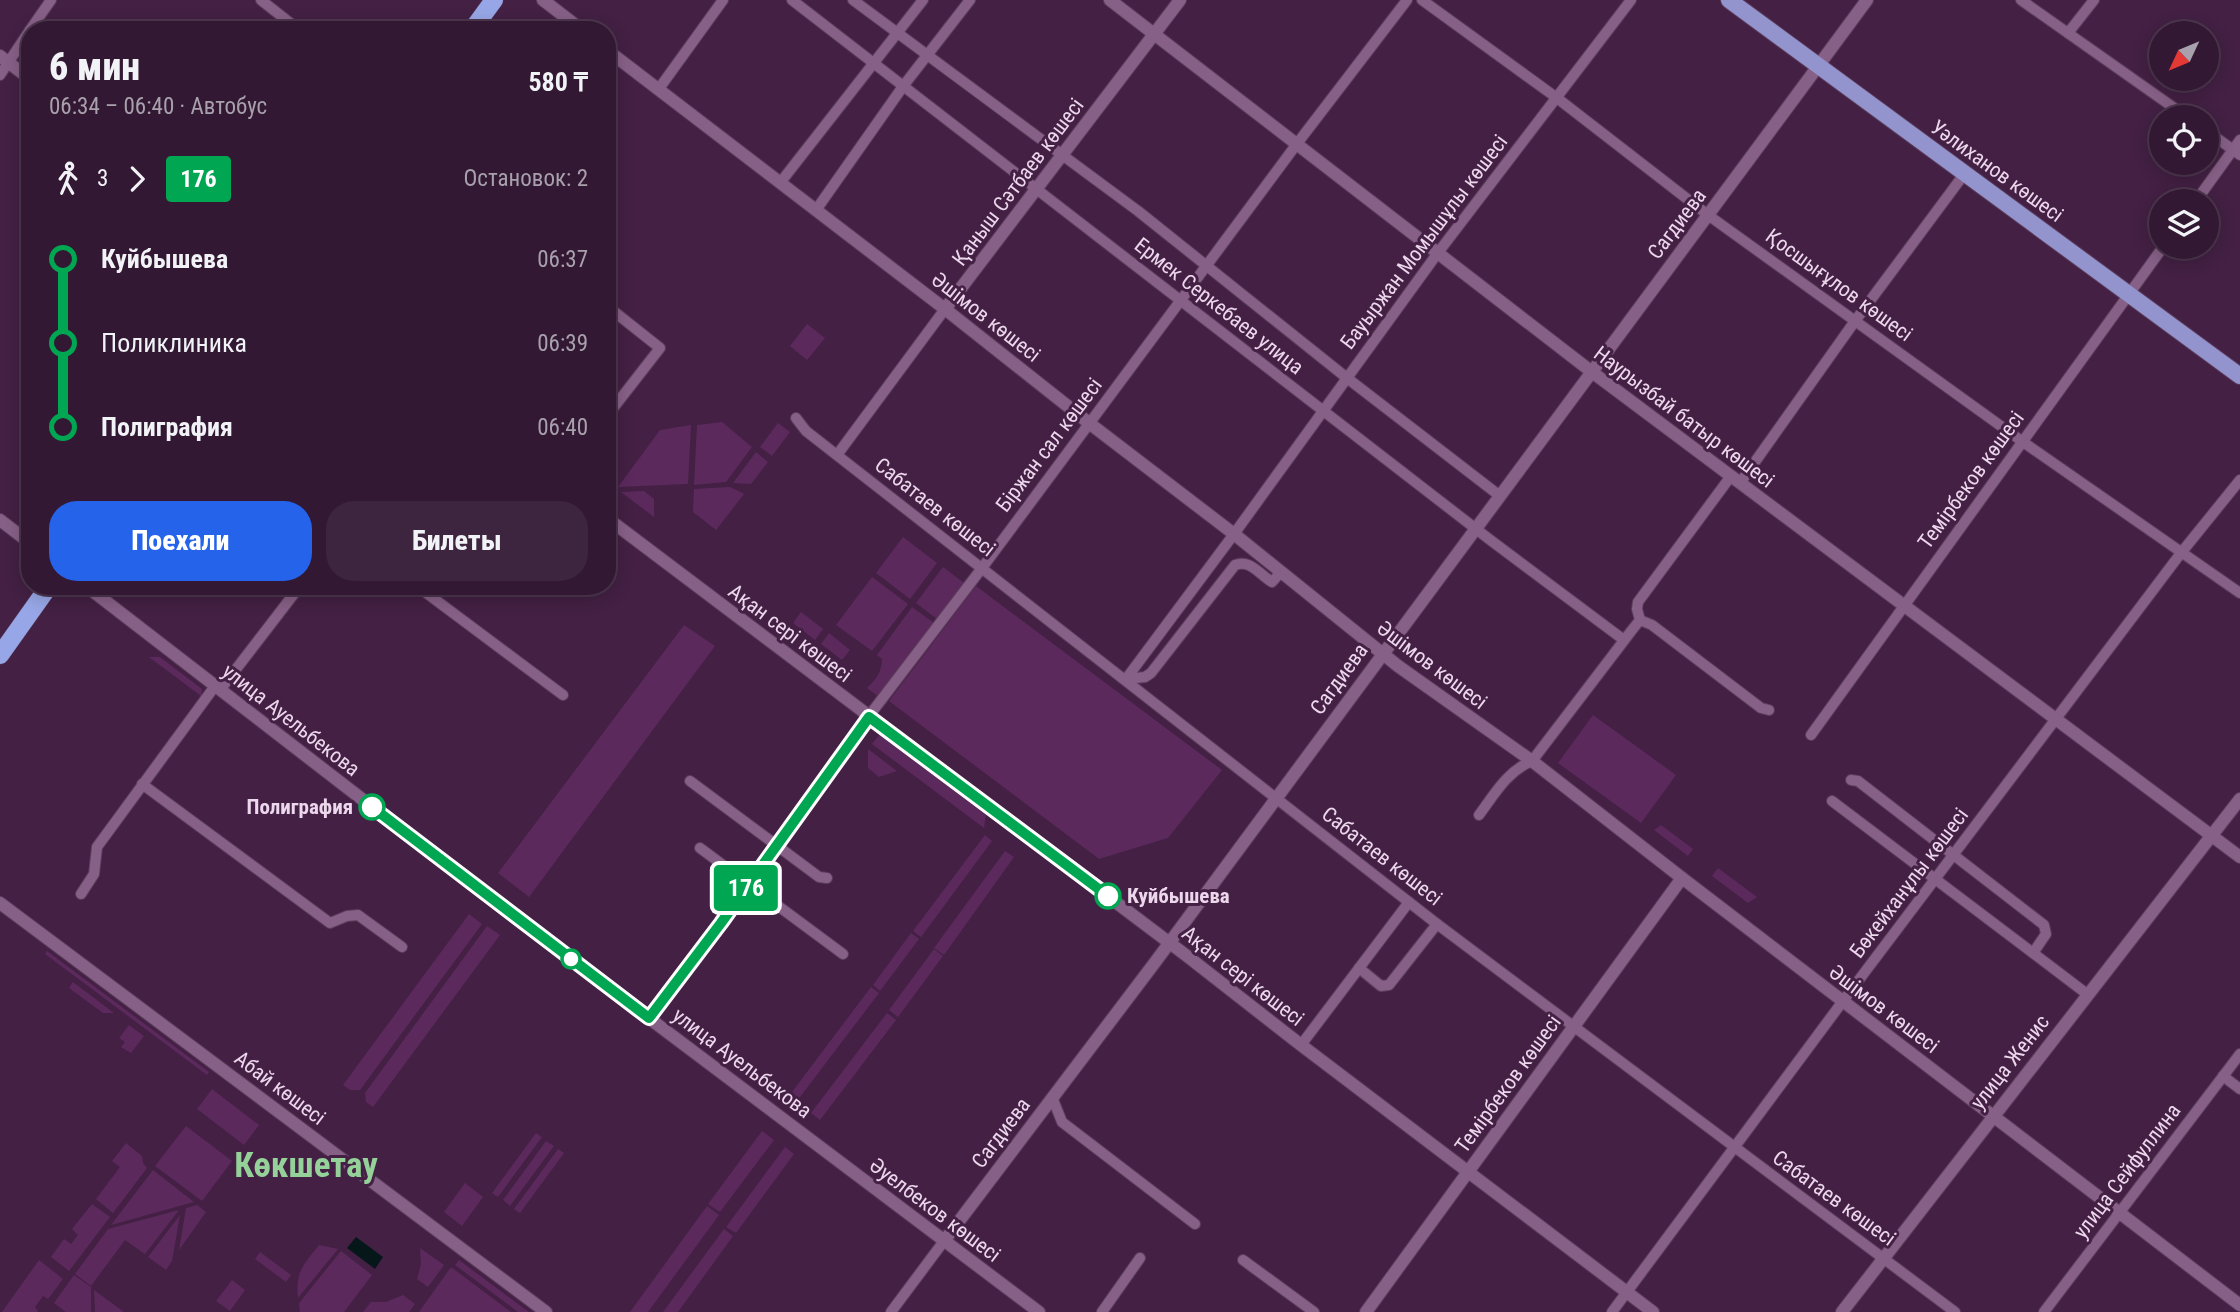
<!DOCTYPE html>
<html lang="ru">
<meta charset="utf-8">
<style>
:root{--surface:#321833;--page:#3d253f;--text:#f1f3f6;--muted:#a8a0ac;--line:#4d374e;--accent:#2563eb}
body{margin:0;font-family:"Roboto Condensed",sans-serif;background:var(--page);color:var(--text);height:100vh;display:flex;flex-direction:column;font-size:26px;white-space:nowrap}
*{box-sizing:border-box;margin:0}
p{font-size:23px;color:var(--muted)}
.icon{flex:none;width:38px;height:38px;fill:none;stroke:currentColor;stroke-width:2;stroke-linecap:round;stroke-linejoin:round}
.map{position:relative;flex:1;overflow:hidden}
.drawer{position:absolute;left:21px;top:21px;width:595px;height:574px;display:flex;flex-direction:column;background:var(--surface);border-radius:28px;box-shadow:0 4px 18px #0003,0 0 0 2px var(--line)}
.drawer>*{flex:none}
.badge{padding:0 14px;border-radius:5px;font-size:24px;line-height:46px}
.needle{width:46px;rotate:226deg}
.controls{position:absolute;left:2149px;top:21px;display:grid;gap:14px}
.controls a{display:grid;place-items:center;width:70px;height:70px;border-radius:50%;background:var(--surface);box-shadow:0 4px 18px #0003,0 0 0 2px var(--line);font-size:35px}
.map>.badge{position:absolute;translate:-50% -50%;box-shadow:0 0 0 4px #fff}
.legs{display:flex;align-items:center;gap:10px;height:77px;padding:0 28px;font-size:23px}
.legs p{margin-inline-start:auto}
.headline{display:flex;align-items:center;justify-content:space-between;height:119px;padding:0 28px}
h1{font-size:38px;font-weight:800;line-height:52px}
.button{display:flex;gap:14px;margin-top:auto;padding:14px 28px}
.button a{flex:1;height:80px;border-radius:28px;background:var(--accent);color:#fff;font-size:28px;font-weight:800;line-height:80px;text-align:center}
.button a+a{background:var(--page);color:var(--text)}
ul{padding:0 28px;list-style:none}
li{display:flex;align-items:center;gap:24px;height:84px;font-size:26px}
li i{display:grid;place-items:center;width:10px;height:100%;margin:0 9px;background:currentColor}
li i::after{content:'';width:18px;height:18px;margin:-9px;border:5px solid;border-radius:50%;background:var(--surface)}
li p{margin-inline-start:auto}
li:first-child i{background:linear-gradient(#0000 50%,currentColor 0)}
li:last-child i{background:linear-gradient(currentColor 50%,#0000 0)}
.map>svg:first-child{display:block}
.green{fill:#5b295c}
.water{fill:#06171a}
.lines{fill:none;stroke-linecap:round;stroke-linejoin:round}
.minor-casing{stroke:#5c3d5c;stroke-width:12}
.tertiary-casing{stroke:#5c3d5c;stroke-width:14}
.primary-casing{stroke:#5c3d5c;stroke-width:18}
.trunk-casing{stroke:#5c3d5c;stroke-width:19}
.minor{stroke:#876087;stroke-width:10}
.tertiary{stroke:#876087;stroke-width:12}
.primary{stroke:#9394ce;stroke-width:16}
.trunk{stroke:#97a6e6;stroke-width:18}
.line-1-casing{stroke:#fff;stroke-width:16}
.line-1{stroke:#00a651;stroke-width:10}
.stop-1-dot{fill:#fff;stroke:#00a651;stroke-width:3.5}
.labels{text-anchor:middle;stroke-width:6;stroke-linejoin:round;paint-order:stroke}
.street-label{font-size:21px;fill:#edd7ed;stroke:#432044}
.stop-label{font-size:21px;font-weight:bold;fill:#edd7ed;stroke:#432044;text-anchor:end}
.town-label{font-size:35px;font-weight:bold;fill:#94d29a;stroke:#432044}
</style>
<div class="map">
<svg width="2240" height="1312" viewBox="0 0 2240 1312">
<rect width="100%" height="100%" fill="#432044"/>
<g class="green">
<path d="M807,324L825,338L807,360L790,346Z"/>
<path d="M722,422L752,447L726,482L694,485L697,425Z"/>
<path d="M778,423L790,432L772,456L760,447Z"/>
<path d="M691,425L688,484L618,487L660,430Z"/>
<path d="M756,452L768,462L751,484L733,483Z"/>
<path d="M730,487L744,494L716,530L693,512L694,489Z"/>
<path d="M644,491L654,499V517L621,492Z"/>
<path d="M903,537L937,563L910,599L876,573Z"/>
<path d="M943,567L964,583L937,619L916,603Z"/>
<path d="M872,577L908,604L872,651L836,625Z"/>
<path d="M976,586L1222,770L1168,838L1099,859L889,701Z"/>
<path d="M912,607L934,623L879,697L867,688C876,679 881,674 882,659L877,655Z"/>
<path d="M801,612L823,629L815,640L793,623Z"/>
<path d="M684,625L715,646L529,897L498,873Z"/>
<path d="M829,633L850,650L842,660L821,644Z"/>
<path d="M149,657H160L202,689L201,696Z"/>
<path d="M1593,715L1676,775L1641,823L1558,763Z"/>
<path d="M880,734L986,815L984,828L872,744Z"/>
<path d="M868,749L897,771L879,777L868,768Z"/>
<path d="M1661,825L1693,849L1688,856L1654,830Z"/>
<path d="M985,835L992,841L921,937L913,931Z"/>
<path d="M1005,851L1014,857L944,955L934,948Z"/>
<path d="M1718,868L1757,897L1748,903L1712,876Z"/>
<path d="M469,914L482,924L360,1090H350L343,1085Z"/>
<path d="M487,926L500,935L373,1107L366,1102L365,1093Z"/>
<path d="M911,933L919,939L880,991L873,985Z"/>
<path d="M934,949L943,956L898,1017L889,1010Z"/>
<path d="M47,951L209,1072L207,1075L45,954Z"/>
<path d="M73,982L114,1013H103L69,988Z"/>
<path d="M871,987L879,993L797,1101L789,1096Z"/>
<path d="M887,1013L896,1020L820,1120L811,1113Z"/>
<path d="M129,1025L144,1036L131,1053L121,1047L125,1042L119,1038Z"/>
<path d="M212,1089L259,1125L244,1145L197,1109Z"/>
<path d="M186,1126L232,1161L202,1201L155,1166Z"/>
<path d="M762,1131L774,1140L720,1212L708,1204Z"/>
<path d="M536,1133L542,1137L498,1197L492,1193Z"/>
<path d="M546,1141L554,1146L510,1206L503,1200Z"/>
<path d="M126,1143L142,1156L143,1163L147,1168L113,1213L96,1199L120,1167L112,1161Z"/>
<path d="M785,1147L794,1154L736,1233L726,1227Z"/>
<path d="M558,1149L564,1153L520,1213L514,1209Z"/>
<path d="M153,1170L194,1202L111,1225Z"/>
<path d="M465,1183L483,1197L462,1226L444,1212Z"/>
<path d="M92,1204L110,1217L69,1271L51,1257L64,1239L71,1244L78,1235L72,1229Z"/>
<path d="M197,1205L206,1212L179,1250L186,1208Z"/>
<path d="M707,1206L719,1215L648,1312H630Z"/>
<path d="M179,1210L145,1254L125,1240L91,1286L75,1274L108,1229Z"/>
<path d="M180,1215L172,1261L166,1270L148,1257Z"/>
<path d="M724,1229L733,1236L678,1312H663Z"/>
<path d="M319,1245L338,1249L298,1298C295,1272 304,1264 319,1245Z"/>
<path d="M420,1248L444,1265L428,1287L417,1279L421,1264Z"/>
<path d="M341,1251L372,1275L344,1312H300L299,1303Z"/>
<path d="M260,1252L291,1275L286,1282L255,1259Z"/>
<path d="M39,1260L63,1279L48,1299L43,1296L35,1307L38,1312H2Z"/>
<path d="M459,1260L529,1312H518L455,1265Z"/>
<path d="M451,1267L511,1312H419Z"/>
<path d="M74,1275L91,1287V1312H66L54,1303Z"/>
<path d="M232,1280L245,1290L230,1311L216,1301Z"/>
<path d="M94,1290L124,1312H95Z"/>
<path d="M403,1295L415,1304L409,1312H363L371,1302H386Z"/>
</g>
<path class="water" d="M356,1237L383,1257L375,1269L347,1248Z"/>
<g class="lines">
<g class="minor-casing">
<g id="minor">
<path d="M261,0L299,30"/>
<path d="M792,0L1489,539L1624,640"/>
<path d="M853,0L1138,211L1347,378L1500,496"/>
<path d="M1422,0L1557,98L1708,215L2023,442L2240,593"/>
<path d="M2021,0L2187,117"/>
<path d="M30,30L51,0"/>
<path d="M2068,33L2094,0"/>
<path d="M0,75L30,30"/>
<path d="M658,90L723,0"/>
<path d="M2207,131L2240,155"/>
<path d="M780,183L923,0"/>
<path d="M2196,201L2240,140"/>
<path d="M816,210L904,85L970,0"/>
<path d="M607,306L660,348L607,416"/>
<path d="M796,418L806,431L1437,924L1955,1312"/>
<path d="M837,455L945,309"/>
<path d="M1740,483L1855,321L1965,173"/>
<path d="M417,586L563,695"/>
<path d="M1640,620L1652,625L1761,708L1769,710"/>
<path d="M1126,679L1234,534L1437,254L1631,0"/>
<path d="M1126,679L1145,677L1151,673L1235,565C1250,559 1259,574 1272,582L1281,572"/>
<path d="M220,690L300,586"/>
<path d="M1811,735L2163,247"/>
<path d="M1851,780L1858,781L2044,925L2046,934L2033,953L2087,994"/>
<path d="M690,781L819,877L827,878"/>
<path d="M142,784L330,923L347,916L358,915L402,947"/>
<path d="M1832,801L2033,953"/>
<path d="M1479,815C1494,795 1507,771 1532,761L1632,630L1640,620L1637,609L1638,602L1731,476"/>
<path d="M700,848L843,954"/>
<path d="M81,894L94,874L97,847L215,686"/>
<path d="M1359,968L1381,986L1389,985L1437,924"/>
<path d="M649,1018L721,923L859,729L982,568L1296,145L1407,0"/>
<path d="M1301,1045L1409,902"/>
<path d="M2223,1076L2240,1089"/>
<path d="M1052,1097L1062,1122L1195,1224"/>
<path d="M1243,1260L1314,1312"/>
<path d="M891,1312L944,1241"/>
<path d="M1102,1312L1140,1258"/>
<path d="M1612,1312L1843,1001L2181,553L2240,480"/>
<path d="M2044,1312L2240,1054"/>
</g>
</g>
<g class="tertiary-casing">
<g id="tertiary">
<path d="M543,0L582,30"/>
<path d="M1110,0L1592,372L2240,857"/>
<path d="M607,50L945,309L1089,423L1234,534L1398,666L1532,761L1682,878L2240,1305"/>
<path d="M0,56L30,79"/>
<path d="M945,309L1180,0"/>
<path d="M607,518L1187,956L1301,1045L1653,1312"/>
<path d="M0,520L30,543"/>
<path d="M86,586L516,918L1039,1312"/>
<path d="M0,903L546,1312"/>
<path d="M944,1241L1156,961L1867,0"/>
<path d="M1366,1312L1682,878"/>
<path d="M1842,1312L2240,799"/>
</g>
</g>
<g class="primary-casing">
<path id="primary" d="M1729,0L2240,376"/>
</g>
<g class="trunk-casing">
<g id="trunk">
<path d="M472,30L494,0"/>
<path d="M0,655L49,586"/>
</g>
</g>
<use href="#minor" class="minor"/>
<use href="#tertiary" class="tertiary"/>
<use href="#primary" class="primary"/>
<use href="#trunk" class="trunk"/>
</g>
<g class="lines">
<g class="line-1-casing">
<path id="line-1" d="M372,807L649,1018L721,923L869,717L1108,896"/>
</g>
<use href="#line-1" class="line-1"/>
</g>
<g class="stop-1-dot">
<circle cx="372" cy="807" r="12"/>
<circle cx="1108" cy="896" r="12"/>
<circle cx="571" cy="959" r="9"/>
</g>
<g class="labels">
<g class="street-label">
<text transform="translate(1997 171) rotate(36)" y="7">Уәлиханов көшесі</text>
<text transform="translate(1018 182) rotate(-53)" y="7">Қаныш Сәтбаев көшесі</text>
<text transform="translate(1677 224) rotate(-53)" y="7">Сагдиева</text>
<text transform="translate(1424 242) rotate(-53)" y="7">Бауыржан Момышұлы көшесі</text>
<text transform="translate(1839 285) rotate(36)" y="7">Қосшығұлов көшесі</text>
<text transform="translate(1219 306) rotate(38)" y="7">Ермек Серкебаев улица</text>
<text transform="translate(986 317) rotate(38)" y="7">Әшімов көшесі</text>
<text transform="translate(1684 417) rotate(37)" y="7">Наурызбай батыр көшесі</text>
<text transform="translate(1049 445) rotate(-53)" y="7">Біржан сал көшесі</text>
<text transform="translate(1971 480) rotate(-54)" y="7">Темірбеков көшесі</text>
<text transform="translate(935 507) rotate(38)" y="7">Сабатаев көшесі</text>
<text transform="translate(790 633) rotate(37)" y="7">Ақан сері көшесі</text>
<text transform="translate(1432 665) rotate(37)" y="7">Әшімов көшесі</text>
<text transform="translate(1339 679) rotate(-54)" y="7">Сагдиева</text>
<text transform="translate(291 720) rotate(38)" y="7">улица Ауельбекова</text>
<text transform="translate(1382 856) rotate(38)" y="7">Сабатаев көшесі</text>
<text transform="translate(1909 883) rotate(-53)" y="7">Бөкейханұлы көшесі</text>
<text transform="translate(1243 976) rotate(38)" y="7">Ақан сері көшесі</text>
<text transform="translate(1884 1009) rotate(37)" y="7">Әшімов көшесі</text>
<text transform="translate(2010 1062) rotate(-52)" y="7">улица Женис</text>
<text transform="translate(742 1063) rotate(37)" y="7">улица Ауельбекова</text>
<text transform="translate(1508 1084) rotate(-54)" y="7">Темірбеков көшесі</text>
<text transform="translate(280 1088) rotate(37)" y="7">Абай көшесі</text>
<text transform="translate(1001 1133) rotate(-53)" y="7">Сагдиева</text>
<text transform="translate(2127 1171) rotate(-53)" y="7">улица Сейфуллина</text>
<text transform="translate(1834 1198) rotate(36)" y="7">Сабатаев көшесі</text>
<text transform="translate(935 1210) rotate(37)" y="7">Әуелбеков көшесі</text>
</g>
<g class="stop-label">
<text x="353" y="814">Полиграфия</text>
<text x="1127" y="903" text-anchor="start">Куйбышева</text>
</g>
<g class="town-label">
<text x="306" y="1177">Көкшетау</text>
</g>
</g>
</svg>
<div class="controls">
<a><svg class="needle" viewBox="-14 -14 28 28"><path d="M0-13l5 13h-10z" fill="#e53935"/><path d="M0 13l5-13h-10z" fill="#a8a0ac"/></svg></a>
<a><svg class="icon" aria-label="locate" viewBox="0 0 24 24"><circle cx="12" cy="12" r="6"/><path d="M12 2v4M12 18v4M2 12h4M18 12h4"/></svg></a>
<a><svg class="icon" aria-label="layers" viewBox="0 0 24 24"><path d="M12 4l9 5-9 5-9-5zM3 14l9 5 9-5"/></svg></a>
</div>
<b class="badge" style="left:746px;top:888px;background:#00a651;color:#fff">176</b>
<section class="drawer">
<div class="headline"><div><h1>6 мин</h1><p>06:34 – 06:40 · Автобус</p></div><b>580 ₸</b></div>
<div class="legs"><svg class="icon" aria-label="walk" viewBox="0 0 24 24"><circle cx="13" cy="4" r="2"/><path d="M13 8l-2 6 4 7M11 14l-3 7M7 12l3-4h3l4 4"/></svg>3<svg class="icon" aria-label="forward" viewBox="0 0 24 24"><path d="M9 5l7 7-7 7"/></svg><b class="badge" style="background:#00a651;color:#fff">176</b><p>Остановок: 2</p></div>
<ul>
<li><i style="color:#00a651"></i><b>Куйбышева</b><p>06:37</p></li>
<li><i style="color:#00a651"></i><span>Поликлиника</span><p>06:39</p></li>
<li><i style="color:#00a651"></i><b>Полиграфия</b><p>06:40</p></li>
</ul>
<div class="button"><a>Поехали</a><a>Билеты</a></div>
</section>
</div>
